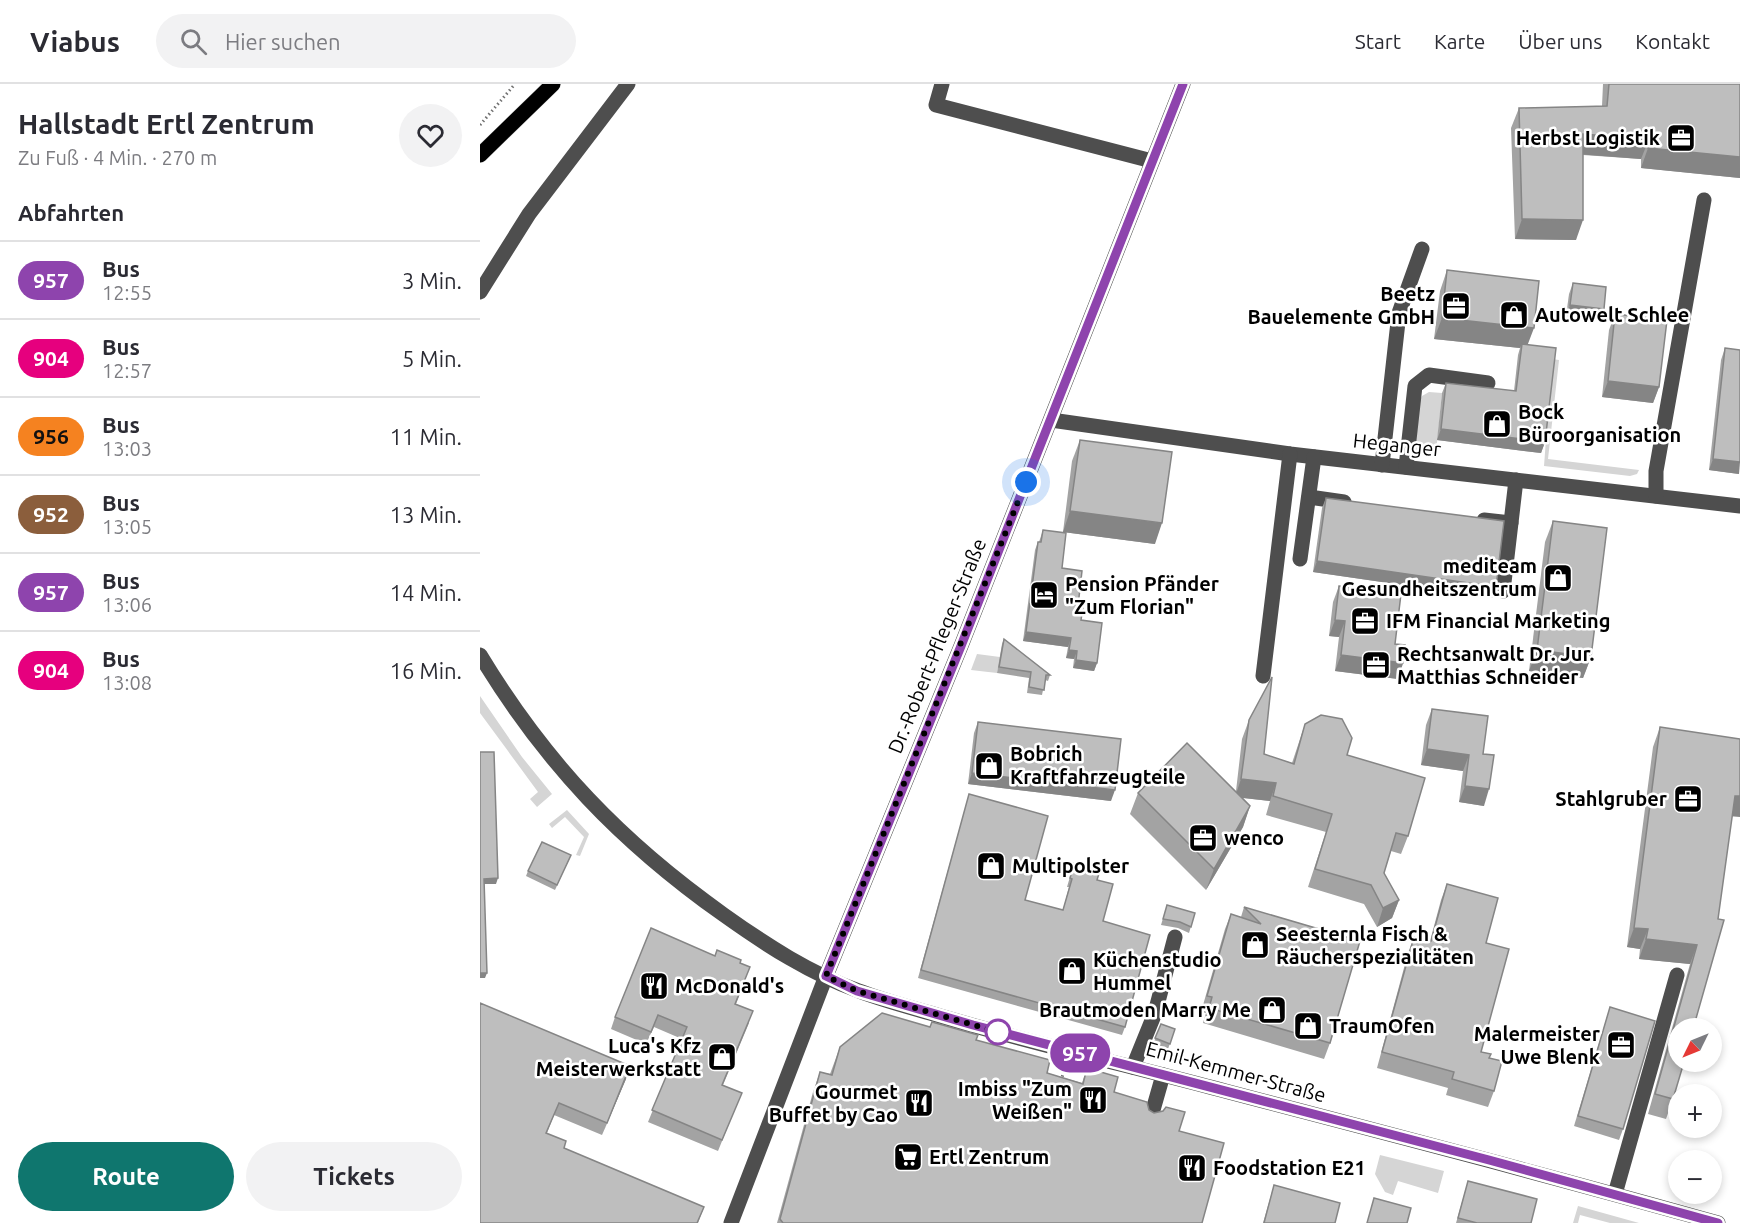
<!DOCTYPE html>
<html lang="de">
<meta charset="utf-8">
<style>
:root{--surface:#fff;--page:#f2f2f3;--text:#2b2b33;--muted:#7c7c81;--line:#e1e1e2;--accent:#0f766e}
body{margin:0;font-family:Ubuntu,sans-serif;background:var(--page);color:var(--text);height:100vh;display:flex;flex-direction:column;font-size:22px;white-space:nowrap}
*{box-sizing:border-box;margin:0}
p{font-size:20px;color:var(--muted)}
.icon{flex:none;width:33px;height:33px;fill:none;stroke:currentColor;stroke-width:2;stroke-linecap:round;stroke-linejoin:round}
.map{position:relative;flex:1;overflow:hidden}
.side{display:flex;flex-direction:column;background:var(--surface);width:480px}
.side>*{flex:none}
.badge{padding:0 12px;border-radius:20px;font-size:21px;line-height:39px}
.needle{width:39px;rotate:227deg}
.controls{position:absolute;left:1188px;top:934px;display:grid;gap:12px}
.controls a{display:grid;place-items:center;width:54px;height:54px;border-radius:50%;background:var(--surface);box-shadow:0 3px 9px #0003;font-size:30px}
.you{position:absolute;width:30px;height:30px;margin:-15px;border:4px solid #fff;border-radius:50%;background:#1a73e8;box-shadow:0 0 0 9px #1a73e833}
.map>.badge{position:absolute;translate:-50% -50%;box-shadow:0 0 0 3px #fff}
h2{padding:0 18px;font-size:22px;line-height:54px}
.round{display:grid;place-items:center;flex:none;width:63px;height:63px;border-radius:32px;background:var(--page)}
.head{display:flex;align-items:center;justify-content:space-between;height:102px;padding:0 18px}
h1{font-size:28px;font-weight:700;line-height:45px}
.action{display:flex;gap:12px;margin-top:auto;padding:12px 18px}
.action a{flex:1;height:69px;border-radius:36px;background:var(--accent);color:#fff;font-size:24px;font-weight:700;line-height:69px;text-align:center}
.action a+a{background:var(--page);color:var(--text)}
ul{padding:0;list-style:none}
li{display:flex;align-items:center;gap:18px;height:78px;padding:0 18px;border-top:2px solid var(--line)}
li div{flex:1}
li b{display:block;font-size:22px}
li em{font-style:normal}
li .badge{min-width:66px;font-weight:700;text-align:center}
header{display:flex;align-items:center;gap:36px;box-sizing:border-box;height:84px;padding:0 30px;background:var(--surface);border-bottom:2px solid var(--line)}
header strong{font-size:28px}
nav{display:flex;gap:33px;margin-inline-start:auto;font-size:21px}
.search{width:420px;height:54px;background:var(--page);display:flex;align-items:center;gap:15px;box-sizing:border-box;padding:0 21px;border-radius:33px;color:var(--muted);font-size:22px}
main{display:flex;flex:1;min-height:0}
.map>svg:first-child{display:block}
.green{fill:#d5d5d5}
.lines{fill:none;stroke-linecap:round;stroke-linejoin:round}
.major-casing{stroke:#dbdbdb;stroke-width:16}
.path{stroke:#707070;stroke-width:3;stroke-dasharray:1.5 3;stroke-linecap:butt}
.minor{stroke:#4e4e4e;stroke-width:15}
.major{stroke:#000;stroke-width:15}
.wall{fill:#a3a3a3}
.shaded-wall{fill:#858585}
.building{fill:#bebebe;stroke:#858585;stroke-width:1.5}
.line-casing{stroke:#fff;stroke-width:14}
.line{stroke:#8e44ad;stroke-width:9}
.walk{stroke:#000;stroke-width:6;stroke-dasharray:0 10.8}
.stop-dot{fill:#fff;stroke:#8e44ad;stroke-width:3}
.labels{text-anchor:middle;stroke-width:5;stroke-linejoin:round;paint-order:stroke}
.poi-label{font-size:20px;font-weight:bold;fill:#000;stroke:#fff;text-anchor:start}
.street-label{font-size:20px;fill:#000;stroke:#fff}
</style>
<header>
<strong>Viabus</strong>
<div class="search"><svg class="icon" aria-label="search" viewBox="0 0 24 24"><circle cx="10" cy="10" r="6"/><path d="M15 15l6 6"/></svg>Hier suchen</div>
<nav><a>Start</a><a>Karte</a><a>Über uns</a><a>Kontakt</a></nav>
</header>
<main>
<section class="side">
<div class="head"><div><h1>Hallstadt Ertl Zentrum</h1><p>Zu Fuß · 4 Min. · 270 m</p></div><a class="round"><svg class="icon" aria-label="heart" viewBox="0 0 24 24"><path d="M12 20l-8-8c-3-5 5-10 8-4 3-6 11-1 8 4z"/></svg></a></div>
<h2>Abfahrten</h2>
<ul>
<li><span class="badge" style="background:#8e44ad;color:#fff">957</span><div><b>Bus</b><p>12:55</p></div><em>3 Min.</em></li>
<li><span class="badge" style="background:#e6007e;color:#fff">904</span><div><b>Bus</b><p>12:57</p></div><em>5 Min.</em></li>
<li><span class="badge" style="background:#f58220;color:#111">956</span><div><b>Bus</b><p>13:03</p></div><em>11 Min.</em></li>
<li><span class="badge" style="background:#8b5e3c;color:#fff">952</span><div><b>Bus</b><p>13:05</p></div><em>13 Min.</em></li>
<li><span class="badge" style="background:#8e44ad;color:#fff">957</span><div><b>Bus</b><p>13:06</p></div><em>14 Min.</em></li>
<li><span class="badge" style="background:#e6007e;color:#fff">904</span><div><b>Bus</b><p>13:08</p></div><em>16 Min.</em></li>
</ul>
<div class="action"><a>Route</a><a>Tickets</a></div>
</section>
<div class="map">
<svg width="1260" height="1139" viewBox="0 0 1260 1139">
<rect width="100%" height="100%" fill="#fff"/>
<g class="green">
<path d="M1072,275L1079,276L1068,375L1159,386L1157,390L1150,392L1064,382Z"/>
<path d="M949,308L962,309L956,369L935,367L940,316L942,312Z"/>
<path d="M497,570L520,573L517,589L491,586Z"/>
<path d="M0,612L42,673L72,710L57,723L50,715L58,708L0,629Z"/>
<path d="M87,726L109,750L100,772L96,771L104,753L85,733L72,744L69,740Z"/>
<path d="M900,1071L964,1087L958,1109L918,1097L913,1111L905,1108L895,1090Z"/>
<path d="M1098,1122L1159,1139H1130L1100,1131L1098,1139H1093Z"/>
</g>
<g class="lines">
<g class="major-casing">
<path id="major" d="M0,71L73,0"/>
</g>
<g class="path">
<path d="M0,41L35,0"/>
<path d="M581,997L585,983"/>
</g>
<g class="minor">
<path d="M462,0L456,21L672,77"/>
<path d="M0,208L49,130L148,0"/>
<path d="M571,336L810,370L1260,422"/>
<path d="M902,381L919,229L942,165"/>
<path d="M926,383L935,302L949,291L1008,299"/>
<path d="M1176,412V387L1224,116"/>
<path d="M829,413L864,418"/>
<path d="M1004,436L1031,439"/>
<path d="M820,475L834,373"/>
<path d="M1023,507L1036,396"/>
<path d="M0,571C66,680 141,758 244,831C286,861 331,890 379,907C405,917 433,924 460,932C548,958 638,979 726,1002C897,1047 1068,1091 1238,1139"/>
<path d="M783,592L810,370"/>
<path d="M653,983L675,929L695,853"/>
<path d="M669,1040L683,991"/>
<path d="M1135,1110L1197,891"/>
<path d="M251,1139L346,892L481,562L703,0"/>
</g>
<use href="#major" class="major"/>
</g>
<g class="wall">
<path d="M1123,0H1260V94L1161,84V75L1103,71L1096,156L1035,155L1031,44L1039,24L1122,22Z"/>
<path d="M967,186L1048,261L1065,358L1061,369L957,356L962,309L966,299L1034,307L1038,271L1040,264L954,255L960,207Z"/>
<path d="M1093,199L1120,236L1086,232L1089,210Z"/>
<path d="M1135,230L1179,303L1173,319L1122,313L1129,246Z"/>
<path d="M1245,264L1259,390L1229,386L1241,276Z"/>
<path d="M600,356L675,460L583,448L592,377Z"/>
<path d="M846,414L1012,514L833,488L842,424Z"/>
<path d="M1073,437L1111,573L1103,594L1049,587L1065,458Z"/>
<path d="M563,446L582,484L598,522L601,536L617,579L614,587L593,584L594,575L586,574L588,563L543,557L555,466L558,458H559Z"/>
<path d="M859,502L915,560L923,579L918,595L855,587L859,553L849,552L853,518Z"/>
<path d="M524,555L570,591L568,597L565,596L562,611L547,609L549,594L517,589L522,560Z"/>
<path d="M952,625L1003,670L1004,722L979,718L983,687L941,681L946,641Z"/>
<path d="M769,636L784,670L812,679L825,640L867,671L928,752L921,770L911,767L904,789L919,816L912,834L897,843L884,820L828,803L846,748L786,731L790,717L763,714L770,722L763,743L726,806L650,730L658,709L756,707L762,655Z"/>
<path d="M498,638L631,717L488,700L494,649Z"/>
<path d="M1180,643L1252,732L1193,1015L1186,1035L1168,1030L1210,880L1159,875L1160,865L1147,863L1173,663Z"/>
<path d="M489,710L545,816L583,826L589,803H587L594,779L617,796L623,837L645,943L642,951L438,894Z"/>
<path d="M91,771L75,806L46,792L48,787Z"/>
<path d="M967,800L1006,859L1001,968L1009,974L1014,1007L1008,1023L966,1011L968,1004L897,984L928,869L934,853L950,857L961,816Z"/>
<path d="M687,821L715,829L709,849L698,844L681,841Z"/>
<path d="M764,823L880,857L850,959L844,975L723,939L726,929L721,928L745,845L751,830L761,833Z"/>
<path d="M235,872L260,879L266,895L256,920L269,939L243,1001L257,1020L238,1067L168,1038L202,955L174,943L166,960L131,945L135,933Z"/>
<path d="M0,919L146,995L122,1051L74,1031L67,1049L84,1064L224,1123L218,1139H0Z"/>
<path d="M1130,923L1143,1045L1139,1056L1094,1042Z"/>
<path d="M681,940L695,945L688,965L673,960Z"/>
<path d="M496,956L567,989L602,999L607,984L634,1008L669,1026L699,1047L722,1139H297L333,1008L340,988L350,990L360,963Z"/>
<path d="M988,1097L1051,1139H976Z"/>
<path d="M794,1101L855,1139H783Z"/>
</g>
<g class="shaded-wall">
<path d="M1103,50L1169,55L1161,75L1096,70Z"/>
<path d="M1168,64L1260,73V94L1161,84Z"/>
<path d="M1042,135L1103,136L1096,156L1035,155Z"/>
<path d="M1090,221L1124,225L1120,236L1086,232Z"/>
<path d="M962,234L1054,244L1046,265L1042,260L1040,264L954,255Z"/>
<path d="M1128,297L1179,303L1173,319L1122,313Z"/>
<path d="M961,345L1065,358L1061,369L957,356Z"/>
<path d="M1233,375L1260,378L1259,390L1229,386Z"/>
<path d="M590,427L682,439L675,460L583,448Z"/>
<path d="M837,477L1016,503L1012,514L833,488Z"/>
<path d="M855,536L865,537L859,553L849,552Z"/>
<path d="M546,548L591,554L588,563L543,557Z"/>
<path d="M589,566L597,567L594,575L586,574Z"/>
<path d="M1057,566L1111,573L1103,594L1049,587Z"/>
<path d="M861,571L923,579L918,595L855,587Z"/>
<path d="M596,576L617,579L614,587L593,584Z"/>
<path d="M947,665L989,671L983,687L941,681Z"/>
<path d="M492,689L635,706L631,717L488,700Z"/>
<path d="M761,695L796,699L790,717L755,713Z"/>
<path d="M985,702L1009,705L1004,722L979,718Z"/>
<path d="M1255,712H1260V733L1248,732Z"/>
<path d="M770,722L763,743L726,806L734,785Z"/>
<path d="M18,794L16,800H2L4,795Z"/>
<path d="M919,816L912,834L897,843L903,824Z"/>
<path d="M1154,844L1168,845L1160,865L1147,863Z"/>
<path d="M1166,855L1217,861L1210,880L1159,875Z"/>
<path d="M0,889H7L5,894H0Z"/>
<path d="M150,982L146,995L122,1051L127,1039Z"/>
</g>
<g class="building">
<path d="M1129,0H1260V73L1168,64L1169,55L1103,50V136L1042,135L1039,24L1127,22Z"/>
<path d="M967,186L1059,197L1054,244L962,234Z"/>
<path d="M1093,199L1126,203L1124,225L1090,221Z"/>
<path d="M1135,230L1187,236L1179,303L1128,297Z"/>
<path d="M1042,260L1076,264L1065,358L961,345L966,299L1036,307Z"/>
<path d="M1245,264L1260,266V378L1233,375Z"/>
<path d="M600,356L692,368L682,439L590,427Z"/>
<path d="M846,414L1024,437L1016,503L837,477Z"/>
<path d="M1073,437L1127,444L1111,573L1057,566Z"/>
<path d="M563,446L586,449L582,484L602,487L598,522L603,523L601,536L622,539L617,579L596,576L597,567L589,566L591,554L546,548L558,458H561Z"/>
<path d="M859,502L921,510L915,560L925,561L923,579L861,571L865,537L855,536Z"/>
<path d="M524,555L570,591H566L564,606L549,603L551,588L519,583Z"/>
<path d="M792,593L784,670L814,680L825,640L841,631L862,635L872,654L867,671L945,694L928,752L916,749L904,789L919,816L903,824L891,801L835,785L852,730L793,712L796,699L761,695L769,636Z"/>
<path d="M952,625L1008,632L1003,670L1014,671L1009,705L985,702L989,671L947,665Z"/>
<path d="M498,638L641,655L635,706L492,689Z"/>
<path d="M1180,643L1260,655V712H1255L1238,835L1244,836L1213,945H1198V978H1204L1193,1015L1175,1010L1217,861L1166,855L1168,845L1154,844Z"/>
<path d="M707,659L770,722L734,785L658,709Z"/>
<path d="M0,668H14L18,794L4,795L7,889H0Z"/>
<path d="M489,710L568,732L545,816L583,826L592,795L590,794L594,779L620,786L617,796L633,800L623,837L670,851L645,943L441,886Z"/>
<path d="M62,758L91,771L77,801L48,787Z"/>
<path d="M967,800L1018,814L1006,859L1029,865L1001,968L1011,970L1009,974L1022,977L1014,1007L972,995L974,988L902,968L934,853L951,857Z"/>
<path d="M687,821L715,829L711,843L700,838L683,835Z"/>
<path d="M764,823L880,857L850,959L729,924L732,913L727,912L751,830L781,840Z"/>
<path d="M171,844L235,872L237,866L261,876L260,879L270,883L255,920L273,927L242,1001L262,1009L242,1056L172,1026L207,943L178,931L171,948L135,933Z"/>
<path d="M0,919L150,982L127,1039L79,1019L66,1049L86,1057L84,1064L224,1123L217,1139H0Z"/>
<path d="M1130,923L1175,937L1143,1045L1098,1032Z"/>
<path d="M402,929L450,943L452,938L498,951L496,956L570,976L567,989L603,1000L607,984L638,993L634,1008L667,1018L669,1026L674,1029L683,1027L686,1023L705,1028L699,1047L744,1059L722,1139H303L300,1135L340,988L352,991L360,963Z"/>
<path d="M681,940L695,945L690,960L675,954Z"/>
<path d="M988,1097L1057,1115L1051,1139H997L978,1134Z"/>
<path d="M794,1101L860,1119L855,1139H784Z"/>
<path d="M894,1114L931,1124L927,1139H887Z"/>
</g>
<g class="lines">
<g class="line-casing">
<path id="line" d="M703,0L481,562L346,892L377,907L493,941L1009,1076L1238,1139"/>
</g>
<use href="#line" class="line"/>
<path class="walk" d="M518,948L377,907L346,892L546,398"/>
</g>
<defs>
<g id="office-square" transform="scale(1.5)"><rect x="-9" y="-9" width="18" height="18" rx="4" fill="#000" stroke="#fff"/><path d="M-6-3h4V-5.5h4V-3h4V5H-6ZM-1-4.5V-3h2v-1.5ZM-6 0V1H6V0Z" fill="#fff"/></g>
<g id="shop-square" transform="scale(1.5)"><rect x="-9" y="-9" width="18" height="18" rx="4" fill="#000" stroke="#fff"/><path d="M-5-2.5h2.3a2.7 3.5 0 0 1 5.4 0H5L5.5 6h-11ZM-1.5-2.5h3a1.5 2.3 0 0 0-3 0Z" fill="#fff"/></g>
<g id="hotel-square" transform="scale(1.5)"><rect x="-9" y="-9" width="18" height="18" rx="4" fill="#000" stroke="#fff"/><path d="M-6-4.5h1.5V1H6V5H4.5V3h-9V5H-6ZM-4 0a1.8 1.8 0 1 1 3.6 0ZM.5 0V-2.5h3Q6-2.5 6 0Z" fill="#fff"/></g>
<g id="restaurant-square" transform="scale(1.5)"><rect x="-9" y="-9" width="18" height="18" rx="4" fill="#000" stroke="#fff"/><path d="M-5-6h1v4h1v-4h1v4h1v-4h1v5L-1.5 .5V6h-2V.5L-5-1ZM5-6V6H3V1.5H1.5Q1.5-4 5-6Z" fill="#fff"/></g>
<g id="supermarket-square" transform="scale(1.5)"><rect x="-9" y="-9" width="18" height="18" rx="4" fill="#000" stroke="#fff"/><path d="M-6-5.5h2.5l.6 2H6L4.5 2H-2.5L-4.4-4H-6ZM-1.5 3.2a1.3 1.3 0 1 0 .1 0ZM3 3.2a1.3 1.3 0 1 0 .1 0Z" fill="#fff"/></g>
</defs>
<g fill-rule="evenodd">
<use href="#office-square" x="1201" y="54"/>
<use href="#office-square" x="976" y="222"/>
<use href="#shop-square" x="1034" y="231"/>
<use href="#shop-square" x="1017" y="340"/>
<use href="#shop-square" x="1078" y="494"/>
<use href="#hotel-square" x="564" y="511"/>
<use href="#office-square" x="885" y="537"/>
<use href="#office-square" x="896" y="581"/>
<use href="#shop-square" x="509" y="682"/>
<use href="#office-square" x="1208" y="715"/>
<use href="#office-square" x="723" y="754"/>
<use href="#shop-square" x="511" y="782"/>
<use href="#shop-square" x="775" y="861"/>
<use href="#shop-square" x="592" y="887"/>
<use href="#restaurant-square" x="174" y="902"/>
<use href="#shop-square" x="792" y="926"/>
<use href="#shop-square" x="828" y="942"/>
<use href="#office-square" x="1141" y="961"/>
<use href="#shop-square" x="242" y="973"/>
<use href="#restaurant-square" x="613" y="1016"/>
<use href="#restaurant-square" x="439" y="1019"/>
<use href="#supermarket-square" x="428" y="1073"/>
<use href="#restaurant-square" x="712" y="1084"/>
</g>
<circle class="stop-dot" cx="518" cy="948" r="12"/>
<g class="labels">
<g class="poi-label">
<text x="1180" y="61" text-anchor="end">Herbst Logistik</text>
<text x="955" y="217" text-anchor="end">Beetz<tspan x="955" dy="23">Bauelemente GmbH</tspan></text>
<text x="1055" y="238">Autowelt Schlee</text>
<text x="1038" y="335">Bock<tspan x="1038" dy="23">Büroorganisation</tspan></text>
<text x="1057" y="489" text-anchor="end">mediteam<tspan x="1057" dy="23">Gesundheitszentrum</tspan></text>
<text x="585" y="507">Pension Pfänder<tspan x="585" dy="23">"Zum Florian"</tspan></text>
<text x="906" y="544">IFM Financial Marketing</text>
<text x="917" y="577">Rechtsanwalt Dr. Jur.<tspan x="917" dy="23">Matthias Schneider</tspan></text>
<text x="530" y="677">Bobrich<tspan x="530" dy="23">Kraftfahrzeugteile</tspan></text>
<text x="1187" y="722" text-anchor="end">Stahlgruber</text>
<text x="744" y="761">wenco</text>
<text x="532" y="789">Multipolster</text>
<text x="796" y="857">Seesternla Fisch &amp;<tspan x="796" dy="23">Räucherspezialitäten</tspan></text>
<text x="613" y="883">Küchenstudio<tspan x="613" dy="23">Hummel</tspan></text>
<text x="195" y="909">McDonald's</text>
<text x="771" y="933" text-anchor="end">Brautmoden Marry Me</text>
<text x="849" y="949">TraumOfen</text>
<text x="1120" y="957" text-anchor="end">Malermeister<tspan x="1120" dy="23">Uwe Blenk</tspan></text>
<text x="221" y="969" text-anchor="end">Luca's Kfz<tspan x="221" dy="23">Meisterwerkstatt</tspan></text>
<text x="592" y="1012" text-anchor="end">Imbiss "Zum<tspan x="592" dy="23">Weißen"</tspan></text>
<text x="418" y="1015" text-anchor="end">Gourmet<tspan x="418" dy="23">Buffet by Cao</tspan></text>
<text x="449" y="1080">Ertl Zentrum</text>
<text x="733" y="1091">Foodstation E21</text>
</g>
<g class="street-label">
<text transform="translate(917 361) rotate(6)" y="7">Heganger</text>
<text transform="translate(457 562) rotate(-68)" y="7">Dr.-Robert-Pfleger-Straße</text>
<text transform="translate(756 988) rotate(15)" y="7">Emil-Kemmer-Straße</text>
</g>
</g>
</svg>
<div class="controls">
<a><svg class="needle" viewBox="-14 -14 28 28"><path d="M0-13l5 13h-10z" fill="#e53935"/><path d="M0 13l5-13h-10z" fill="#7c7c81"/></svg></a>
<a>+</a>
<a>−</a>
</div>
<div class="you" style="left:546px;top:398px"></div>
<b class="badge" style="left:600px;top:969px;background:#8e44ad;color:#fff">957</b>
</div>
</main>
